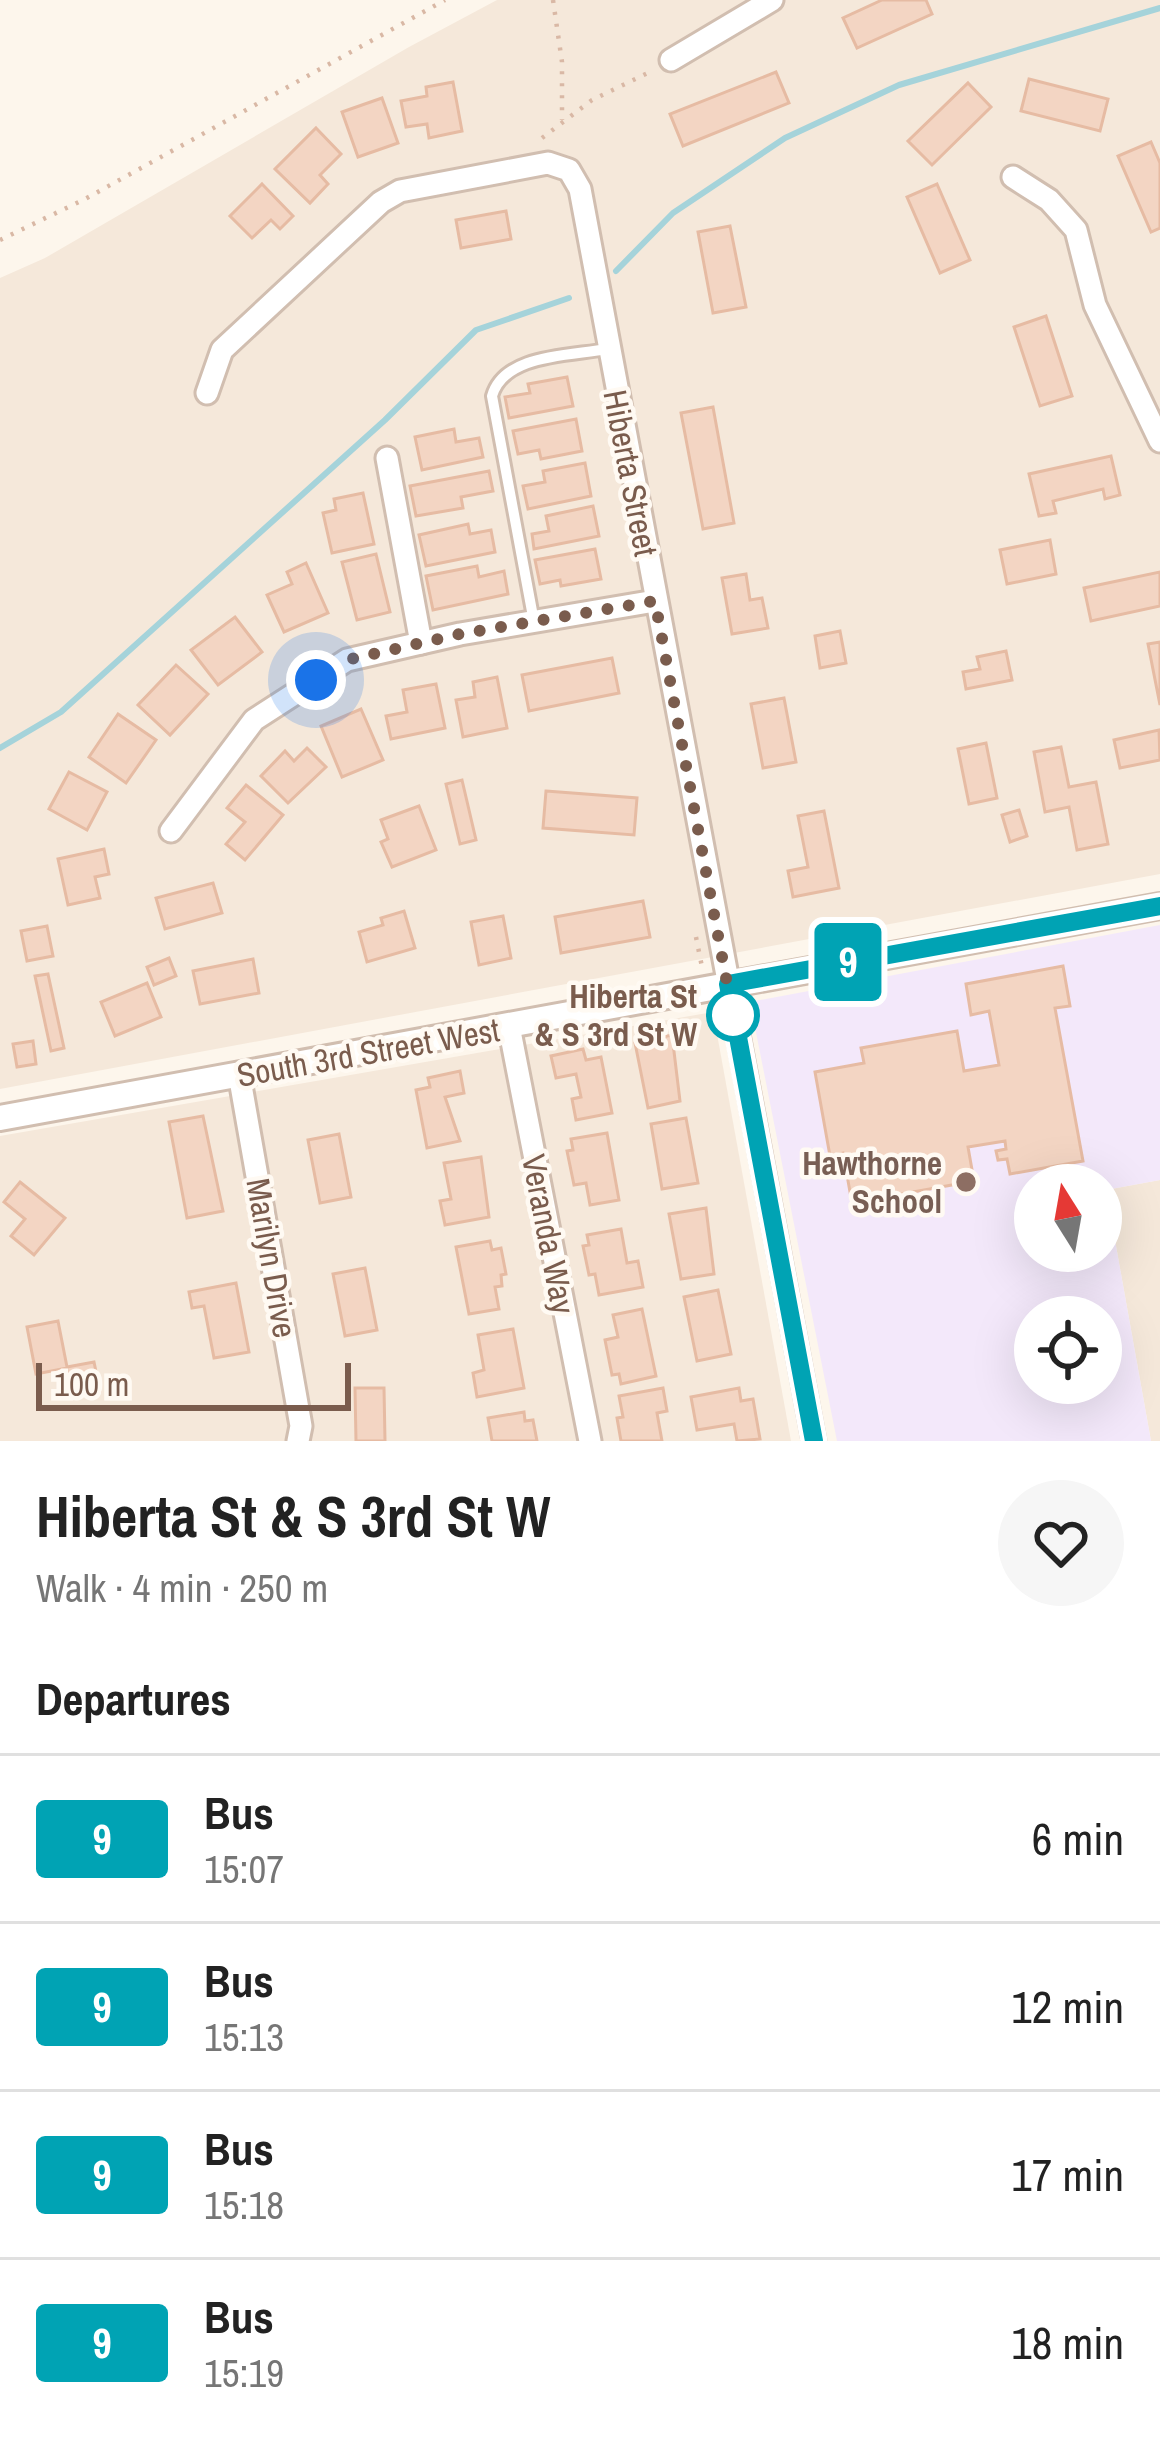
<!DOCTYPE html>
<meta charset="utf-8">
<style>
:root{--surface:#fff;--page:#f6f6f6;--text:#222;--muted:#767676;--line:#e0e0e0}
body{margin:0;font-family:"Archivo Narrow",sans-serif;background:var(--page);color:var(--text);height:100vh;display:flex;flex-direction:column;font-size:45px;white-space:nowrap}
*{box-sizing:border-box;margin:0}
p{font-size:39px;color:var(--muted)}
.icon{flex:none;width:66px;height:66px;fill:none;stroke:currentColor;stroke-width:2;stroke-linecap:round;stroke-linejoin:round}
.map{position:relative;height:1441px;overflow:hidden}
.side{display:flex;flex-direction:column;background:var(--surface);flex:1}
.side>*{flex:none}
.badge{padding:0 24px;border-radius:9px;font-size:42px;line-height:78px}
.needle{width:78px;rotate:349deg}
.tools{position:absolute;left:1014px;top:1164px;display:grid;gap:24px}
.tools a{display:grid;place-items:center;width:108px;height:108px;border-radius:50%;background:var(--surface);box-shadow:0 12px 48px #0002;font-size:60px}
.scale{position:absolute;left:36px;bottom:30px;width:315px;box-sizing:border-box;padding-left:12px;border:6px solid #7a5c4d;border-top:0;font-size:33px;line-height:42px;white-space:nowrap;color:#7a5c4d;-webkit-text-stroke:9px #fffaf3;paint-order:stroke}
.you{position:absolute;width:60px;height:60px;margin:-30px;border:9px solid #fff;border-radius:50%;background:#1a73e8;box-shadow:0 0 0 18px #1a73e833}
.map>.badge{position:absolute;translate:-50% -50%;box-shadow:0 0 0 6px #fff}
h2{padding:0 36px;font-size:45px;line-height:108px}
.round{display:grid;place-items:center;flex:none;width:126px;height:126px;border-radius:63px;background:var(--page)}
.headline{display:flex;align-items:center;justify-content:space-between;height:204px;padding:0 36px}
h1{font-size:57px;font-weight:700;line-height:90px}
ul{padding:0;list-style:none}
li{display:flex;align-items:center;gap:36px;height:168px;padding:0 36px;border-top:3px solid var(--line)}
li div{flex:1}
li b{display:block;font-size:45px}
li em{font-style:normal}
li .badge{min-width:132px;font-weight:700;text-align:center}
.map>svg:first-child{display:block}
.residential{fill:#f5e8da}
.education{fill:#f3e8fa;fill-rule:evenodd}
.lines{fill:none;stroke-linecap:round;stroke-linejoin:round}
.stream{stroke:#a5d3da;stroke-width:6}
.building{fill:#f3d5c3;stroke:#e6bba3;stroke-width:3}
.service-casing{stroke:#d1beb0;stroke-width:16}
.minor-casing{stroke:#d1beb0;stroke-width:27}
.tertiary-casing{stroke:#d1beb0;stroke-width:30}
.path{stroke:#d9b8a5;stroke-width:4.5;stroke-dasharray:3 9;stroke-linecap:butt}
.service{stroke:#fff;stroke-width:10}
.minor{stroke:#fff;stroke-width:21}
.tertiary{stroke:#fff;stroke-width:24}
.line-casing{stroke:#fff;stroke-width:27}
.line{stroke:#00a3b4;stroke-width:18}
.walk{stroke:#7a5c4d;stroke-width:12;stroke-dasharray:0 21.6}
.stop-dot{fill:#fff;stroke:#00a3b4;stroke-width:6}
.education-dot{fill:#8d6e63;stroke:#fffaf3;stroke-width:4.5}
.labels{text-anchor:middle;stroke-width:9;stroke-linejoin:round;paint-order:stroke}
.street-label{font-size:33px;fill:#7a5c4d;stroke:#fffaf3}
.stop-label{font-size:33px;font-weight:bold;fill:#7a5c4d;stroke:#fffaf3;text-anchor:end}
.education-label{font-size:33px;font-weight:bold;fill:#785e54;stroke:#fffaf3;text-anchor:end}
</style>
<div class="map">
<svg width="1160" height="1441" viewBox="0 0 1160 1441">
<rect width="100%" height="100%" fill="#fdf6ec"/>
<g class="residential">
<path d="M497,0H1160V874L0,1089V278L45,258L409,47Z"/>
<path d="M713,1012L791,1441H0V1136Z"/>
<path d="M1160,1180V1441H1151L1106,1190Z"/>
</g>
<path class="education" d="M1160,925V1180L1106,1190L1151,1441H837L750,1002ZM1035,1185H1101V1251H1035ZM1035,1317H1101V1383H1035Z"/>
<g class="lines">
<g class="stream">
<path d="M616,271L673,213L785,138L899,85L1160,8"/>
<path d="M0,748L61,712L385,420L476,330L569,298"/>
</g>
</g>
<g class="building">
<path d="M882,0H926L932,14L857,48L843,18Z"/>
<path d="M776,72L789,103L683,146L670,114Z"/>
<path d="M1029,79L1108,99L1100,131L1021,111Z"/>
<path d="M453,82L462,131L429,138L427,124L406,127L401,101L427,96L426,87Z"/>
<path d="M968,83L991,107L932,165L908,141Z"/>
<path d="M382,98L398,143L358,157L342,112Z"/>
<path d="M316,128L341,154L320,175L328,184L310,203L275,169Z"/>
<path d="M1151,142L1160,163V228L1151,232L1118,156Z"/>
<path d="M262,184L293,216L280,229L271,220L252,238L230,216Z"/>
<path d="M937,184L970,260L940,273L907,197Z"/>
<path d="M506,211L511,239L461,248L456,220Z"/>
<path d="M730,226L746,307L713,313L698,232Z"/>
<path d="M1046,316L1072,396L1040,406L1014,327Z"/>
<path d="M567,377L573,406L509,418L505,397L530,393L528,384Z"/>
<path d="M713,407L734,523L703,529L681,413Z"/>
<path d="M576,419L582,451L541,459L539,450L518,454L513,431Z"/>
<path d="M454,429L456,442L479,438L483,457L422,470L415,437Z"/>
<path d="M1111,456L1120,495L1105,499L1103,489L1053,501L1056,513L1039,516L1029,474Z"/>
<path d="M585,463L591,496L528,509L523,486L545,482L543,471Z"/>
<path d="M489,471L493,491L461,497L463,508L416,516L410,486Z"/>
<path d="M363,493L374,544L332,553L323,513L336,510L334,499Z"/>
<path d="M593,506L599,536L534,549L532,534L549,531L546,516Z"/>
<path d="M468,524L470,534L491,530L495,552L426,566L419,535Z"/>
<path d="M1050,540L1056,574L1007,584L1000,550Z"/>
<path d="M595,549L601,579L561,586L560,580L540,584L535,560Z"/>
<path d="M376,554L390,612L357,620L342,562Z"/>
<path d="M306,563L328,613L284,632L267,595L292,584L287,572Z"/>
<path d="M477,566L479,577L504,571L508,594L433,610L426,576Z"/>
<path d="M1160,572V606L1091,621L1084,588Z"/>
<path d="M746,574L750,600L762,598L768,628L732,634L722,578Z"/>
<path d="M235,617L262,652L218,685L191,650Z"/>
<path d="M840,631L846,663L820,668L815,636Z"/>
<path d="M1160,642V705L1148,644Z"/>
<path d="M1006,651L1012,680L966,689L963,672L980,669L977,657Z"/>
<path d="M612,658L619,693L529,711L522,675Z"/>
<path d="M176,665L208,694L170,735L138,705Z"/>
<path d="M497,677L507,728L463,737L456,700L475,697L473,682Z"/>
<path d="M436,684L445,728L391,739L386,716L407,712L403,690Z"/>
<path d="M784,698L796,762L763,768L751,704Z"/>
<path d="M361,709L383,760L342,777L321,726Z"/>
<path d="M118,714L156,740L126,783L89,757Z"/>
<path d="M1159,730L1160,760L1120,768L1114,740Z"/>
<path d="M986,743L997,798L969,804L958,749Z"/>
<path d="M1061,747L1069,787L1096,782L1108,844L1077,850L1069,807L1045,812L1034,752Z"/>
<path d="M307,748L326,767L288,803L261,776L285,751L294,761Z"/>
<path d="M69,772L107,792L87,830L49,809Z"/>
<path d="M462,780L476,840L460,844L446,784Z"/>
<path d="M246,785L283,815L245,860L226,844L245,822L227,808Z"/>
<path d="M546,791L637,798L634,835L543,828Z"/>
<path d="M419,806L436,850L392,867L381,842L388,839L381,820Z"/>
<path d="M1019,810L1027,836L1010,842L1002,815Z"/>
<path d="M824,811L839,888L793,897L788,871L808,867L798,816Z"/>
<path d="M104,849L109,874L95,877L100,898L68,905L58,859Z"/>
<path d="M213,883L222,913L165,929L156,898Z"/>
<path d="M643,901L650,937L561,953L555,917Z"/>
<path d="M404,911L415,948L367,962L359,932L383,925L381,918Z"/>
<path d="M503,916L511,958L479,965L471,922Z"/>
<path d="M47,926L53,956L27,961L21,931Z"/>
<path d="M169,958L176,976L154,985L147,967Z"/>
<path d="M253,959L259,993L200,1004L193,971Z"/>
<path d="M1063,966L1070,1006L1055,1008L1083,1161L1010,1174L1007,1159L998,1160L996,1151L1006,1149L1005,1141L968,1147L974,1181L852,1203L843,1153L830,1156L815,1072L864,1063L861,1048L957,1031L964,1071L999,1065L989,1011L971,1015L966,984Z"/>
<path d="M48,974L64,1048L51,1051L35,976Z"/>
<path d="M147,983L161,1017L115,1036L101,1002Z"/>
<path d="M672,1035L680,1101L648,1108L635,1043Z"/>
<path d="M33,1041L36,1064L17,1067L13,1044Z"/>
<path d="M583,1049L586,1060L601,1057L612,1113L576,1120L572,1099L581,1097L576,1074L556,1078L551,1056Z"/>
<path d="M460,1071L464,1093L445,1097L460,1141L427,1148L416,1090L430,1087L428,1078Z"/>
<path d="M203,1116L223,1211L187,1218L169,1122Z"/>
<path d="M686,1118L698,1183L662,1189L651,1124Z"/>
<path d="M607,1133L619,1200L590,1205L586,1183L574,1185L567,1151L573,1150L571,1139Z"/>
<path d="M339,1134L351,1197L320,1203L308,1140Z"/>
<path d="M481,1157L489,1217L445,1225L440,1201L451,1199L444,1163Z"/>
<path d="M20,1182L65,1218L34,1255L11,1236L25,1219L4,1202Z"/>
<path d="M706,1208L714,1274L681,1279L669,1214Z"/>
<path d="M621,1229L627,1263L638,1261L643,1287L599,1295L595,1274L589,1275L583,1246L589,1245L587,1235Z"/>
<path d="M490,1241L492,1250L501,1248L506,1274L501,1275L502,1286L495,1287L499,1309L469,1314L456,1247Z"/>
<path d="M365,1268L377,1330L345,1336L333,1274Z"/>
<path d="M236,1283L249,1352L214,1358L204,1306L192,1308L189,1292Z"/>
<path d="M718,1290L731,1354L697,1361L684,1297Z"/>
<path d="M642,1309L656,1376L621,1384L619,1374L612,1375L605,1340L618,1337L613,1315Z"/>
<path d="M58,1321L67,1367L94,1362L100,1391L72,1396L67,1368L36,1374L27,1327Z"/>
<path d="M513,1329L524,1388L477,1397L473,1373L484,1370L478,1335Z"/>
<path d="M355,1388H384L385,1441H356Z"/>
<path d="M663,1388L667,1411L657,1413L662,1441H621L617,1418L623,1417L619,1396Z"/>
<path d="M739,1388L741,1401L753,1399L760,1439L737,1441L734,1424L697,1430L691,1397Z"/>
<path d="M524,1412L525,1421L533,1420L537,1441H492L488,1418Z"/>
</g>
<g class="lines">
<g class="service-casing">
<path id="service" d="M534,622L492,396C504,354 569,356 607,349"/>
</g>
<g class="minor-casing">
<g id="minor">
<path d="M671,60L772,0"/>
<path d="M1013,177L1049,200L1076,230L1095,305L1160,441"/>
<path d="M207,393L222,350L381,202L400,191L548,163L569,170L580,189L814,1441"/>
<path d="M387,458L421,643"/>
<path d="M171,831L254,720L347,660L460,634L655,601"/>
<path d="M509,1026L590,1441"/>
<path d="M239,1074L301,1426L298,1441"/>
</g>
</g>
<g class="tertiary-casing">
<path id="tertiary" d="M0,1118L1160,906"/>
</g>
<g class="path">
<path d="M553,0L562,62V120"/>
<path d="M542,138L592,100L654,70"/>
<path d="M0,240L85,199L445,0"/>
<path d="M696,937L702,967"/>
</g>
<use href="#service" class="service"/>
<use href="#minor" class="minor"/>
<use href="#tertiary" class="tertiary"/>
</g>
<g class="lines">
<g class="line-casing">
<path id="line" d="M814,1441L728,984L1160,906"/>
</g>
<use href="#line" class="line"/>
<path class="walk" d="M316,680L347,660L460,634L655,601L733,1015"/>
</g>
<circle class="stop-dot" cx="733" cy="1015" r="24"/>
<circle class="education-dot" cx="966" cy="1182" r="12"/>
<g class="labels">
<g class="street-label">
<text transform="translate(631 473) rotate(79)" y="12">Hiberta Street</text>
<text transform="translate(368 1052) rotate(-10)" y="12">South 3rd Street West</text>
<text transform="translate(549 1234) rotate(79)" y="12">Veranda Way</text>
<text transform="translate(272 1258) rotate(80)" y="12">Marilyn Drive</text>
</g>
<g class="stop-label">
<text x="697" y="1008">Hiberta St<tspan x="697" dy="38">&amp; S 3rd St W</tspan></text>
</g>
<g class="education-label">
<text x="942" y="1175">Hawthorne<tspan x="942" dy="38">School</tspan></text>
</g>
</g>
</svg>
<div class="tools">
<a><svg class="needle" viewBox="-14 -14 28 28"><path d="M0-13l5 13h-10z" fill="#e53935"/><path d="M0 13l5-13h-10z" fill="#767676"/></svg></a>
<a><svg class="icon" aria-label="locate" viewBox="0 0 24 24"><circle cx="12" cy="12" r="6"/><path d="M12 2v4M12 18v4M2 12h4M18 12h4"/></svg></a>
</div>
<div class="scale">100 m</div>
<div class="you" style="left:316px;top:680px"></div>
<b class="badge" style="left:848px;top:962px;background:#00a3b4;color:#fff">9</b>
</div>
<section class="side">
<div class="headline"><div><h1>Hiberta St &amp; S 3rd St W</h1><p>Walk · 4 min · 250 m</p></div><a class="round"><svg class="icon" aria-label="heart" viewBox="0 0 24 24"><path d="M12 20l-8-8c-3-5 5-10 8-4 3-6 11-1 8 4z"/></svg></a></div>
<h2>Departures</h2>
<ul>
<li><span class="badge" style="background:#00a3b4;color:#fff">9</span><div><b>Bus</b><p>15:07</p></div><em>6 min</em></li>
<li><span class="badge" style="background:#00a3b4;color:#fff">9</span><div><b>Bus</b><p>15:13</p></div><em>12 min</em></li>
<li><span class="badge" style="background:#00a3b4;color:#fff">9</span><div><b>Bus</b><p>15:18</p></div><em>17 min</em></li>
<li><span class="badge" style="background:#00a3b4;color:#fff">9</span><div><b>Bus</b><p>15:19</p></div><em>18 min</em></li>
</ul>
</section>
